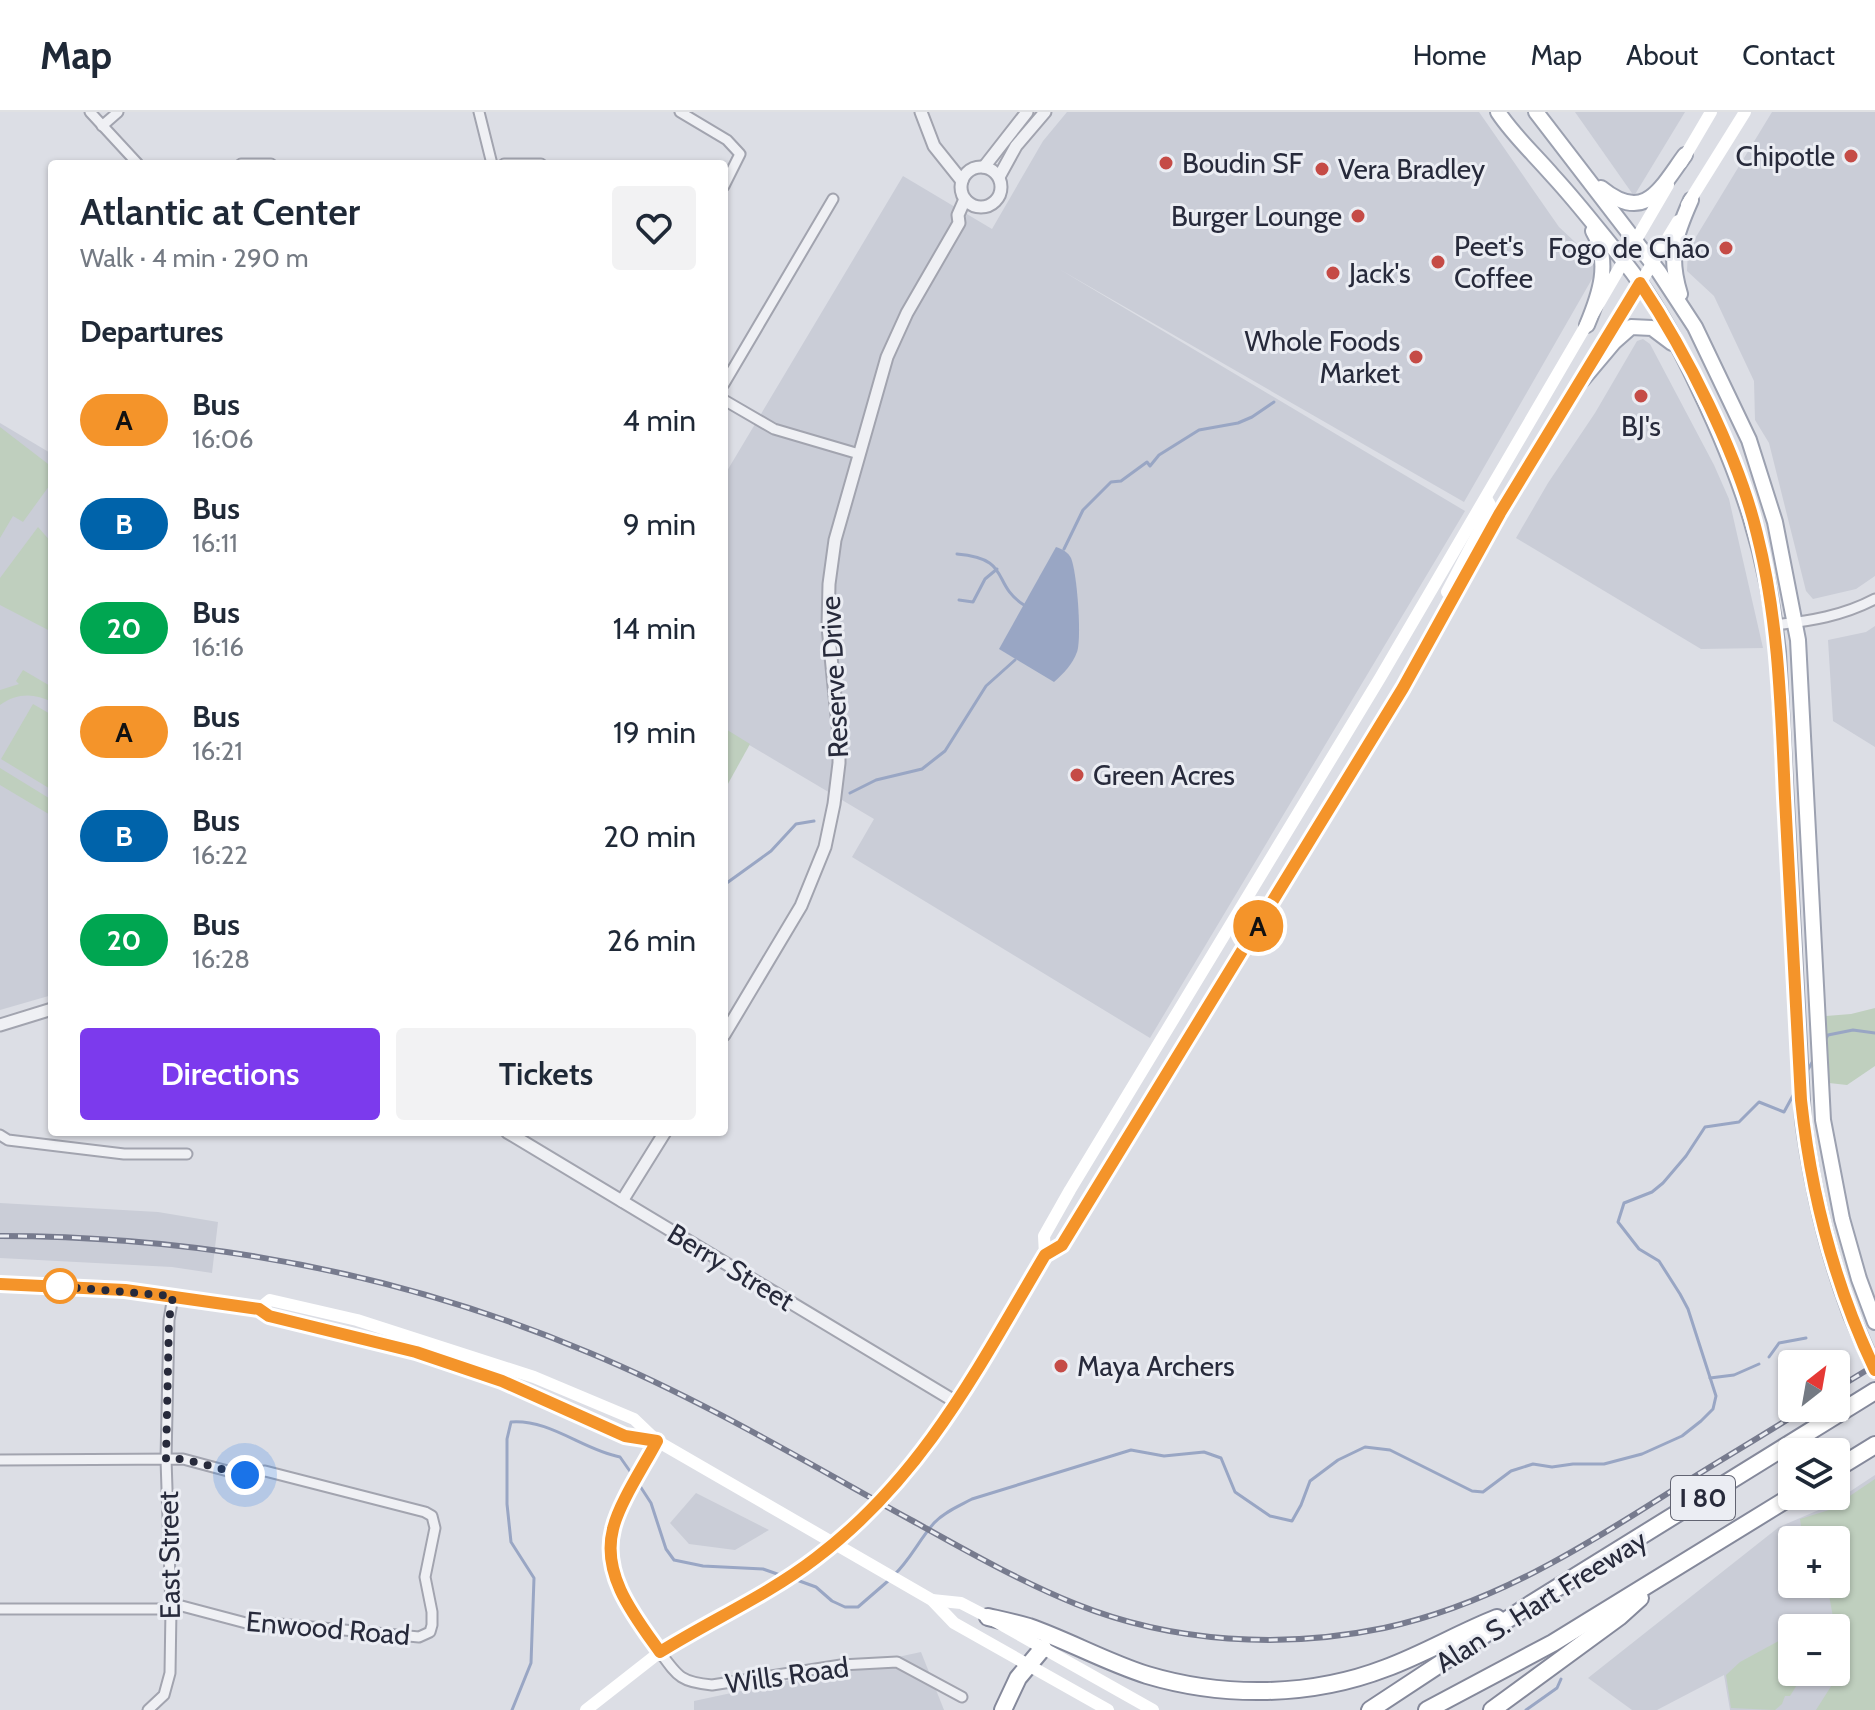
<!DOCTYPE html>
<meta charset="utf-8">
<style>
:root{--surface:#fff;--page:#f2f2f3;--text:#1f2937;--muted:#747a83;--line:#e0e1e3;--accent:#7c3aed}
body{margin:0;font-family:Cabin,sans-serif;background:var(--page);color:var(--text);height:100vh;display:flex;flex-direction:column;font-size:30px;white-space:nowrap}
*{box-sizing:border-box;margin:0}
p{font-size:26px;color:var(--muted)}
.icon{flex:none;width:44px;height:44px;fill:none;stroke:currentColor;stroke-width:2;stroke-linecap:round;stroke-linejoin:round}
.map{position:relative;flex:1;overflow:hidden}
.drawer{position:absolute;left:48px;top:48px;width:680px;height:976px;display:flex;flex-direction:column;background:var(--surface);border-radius:8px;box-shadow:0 2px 6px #0004}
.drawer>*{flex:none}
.badge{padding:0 16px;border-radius:26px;font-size:28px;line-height:52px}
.needle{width:52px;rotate:31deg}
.controls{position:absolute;left:1778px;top:1238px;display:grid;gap:16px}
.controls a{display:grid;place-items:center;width:72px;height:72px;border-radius:8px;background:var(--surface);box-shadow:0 2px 6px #0004;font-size:40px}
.you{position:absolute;width:40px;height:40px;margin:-20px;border:6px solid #fff;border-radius:50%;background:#1a73e8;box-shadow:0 0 0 12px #1a73e833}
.map>.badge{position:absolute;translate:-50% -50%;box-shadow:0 0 0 4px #fff}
h2{padding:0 32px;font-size:30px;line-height:72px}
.round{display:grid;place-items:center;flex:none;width:84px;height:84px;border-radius:8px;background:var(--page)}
.overview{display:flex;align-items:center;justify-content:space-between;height:136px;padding:0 32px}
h1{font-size:38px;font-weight:600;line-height:60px}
.cta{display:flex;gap:16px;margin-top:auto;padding:16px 32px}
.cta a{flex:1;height:92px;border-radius:8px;background:var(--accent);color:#fff;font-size:32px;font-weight:600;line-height:92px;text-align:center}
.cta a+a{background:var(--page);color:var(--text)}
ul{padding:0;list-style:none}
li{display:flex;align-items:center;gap:24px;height:104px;padding:0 32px}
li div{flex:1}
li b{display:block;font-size:30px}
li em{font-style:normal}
li .badge{min-width:88px;font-weight:700;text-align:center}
header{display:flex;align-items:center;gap:48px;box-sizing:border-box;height:112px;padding:0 40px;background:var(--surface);border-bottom:2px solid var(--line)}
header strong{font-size:38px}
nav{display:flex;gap:44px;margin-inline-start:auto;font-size:28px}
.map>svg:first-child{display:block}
.built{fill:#cacdd7;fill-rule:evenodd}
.green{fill:#bfcfbe}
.water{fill:#99a6c4}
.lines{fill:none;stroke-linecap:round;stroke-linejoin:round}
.stream{stroke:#99a6c4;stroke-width:3}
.minor-casing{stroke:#a2a4af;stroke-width:13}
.tertiary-casing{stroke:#a2a4af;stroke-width:15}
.primary-casing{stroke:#9ca1b0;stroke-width:18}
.motorway-casing{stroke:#85899b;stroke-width:20}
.minor{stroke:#eff0f4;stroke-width:9}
.tertiary{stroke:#eff0f4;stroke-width:11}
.secondary{stroke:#fff;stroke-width:12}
.primary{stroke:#fff;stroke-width:14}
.motorway{stroke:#fff;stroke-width:16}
.rail-casing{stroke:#777b8e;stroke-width:6}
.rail{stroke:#ebedf3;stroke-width:3;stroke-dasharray:9;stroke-linecap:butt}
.primary-bridge-casing{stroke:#9ca1b0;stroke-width:18;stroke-linecap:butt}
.secondary-bridge{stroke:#fff;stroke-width:12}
.primary-bridge{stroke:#fff;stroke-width:14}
.line-casing{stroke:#fff;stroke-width:18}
.line{stroke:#f4942a;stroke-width:12}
.walk{stroke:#272a3b;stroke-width:8;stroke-dasharray:0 14.4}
.poi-dot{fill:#c54b46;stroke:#ebedf3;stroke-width:3}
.stop-dot{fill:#fff;stroke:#f4942a;stroke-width:4}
.labels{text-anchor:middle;stroke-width:6;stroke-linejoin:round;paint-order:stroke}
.shield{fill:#ebedf3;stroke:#626472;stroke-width:2}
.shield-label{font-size:26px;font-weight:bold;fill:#272a3b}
.poi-label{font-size:28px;fill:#272a3b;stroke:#ebedf3;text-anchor:start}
.street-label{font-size:28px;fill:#272a3b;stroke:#ebedf3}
</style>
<header>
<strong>Map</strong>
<nav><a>Home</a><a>Map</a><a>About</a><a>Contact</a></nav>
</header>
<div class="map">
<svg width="1875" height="1598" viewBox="0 0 1875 1598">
<rect width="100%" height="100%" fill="#dcdee5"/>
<g class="built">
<path d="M1067,0H1479L1559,115L1592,146L1596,160L1464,390L1059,157L1465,399L1150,926L852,745L874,707L724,618V364L903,64L992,117L1043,29Z"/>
<path d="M1575,0H1685L1634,84Z"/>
<path d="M1772,0H1875V464L1856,477L1813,487L1806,479L1769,331L1755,308L1754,269L1714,184L1687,159L1688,138Z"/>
<path d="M1643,227L1650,232L1714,353L1729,387L1763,536L1701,537L1516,426L1548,371L1595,301L1637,229Z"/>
<path d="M0,311L52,342V883L0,898Z"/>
<path d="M1875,514V635L1833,609L1828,528L1866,520Z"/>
<path d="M0,1091L158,1100L218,1110L212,1161L172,1155L0,1146Z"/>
<path d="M1875,1363V1598H1730L1724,1563L1657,1598H1632L1588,1566L1779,1415L1828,1394ZM1792,1428H1836V1472H1792ZM1792,1516H1836V1560H1792Z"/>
<path d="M696,1381L769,1418L735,1438L689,1432L670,1411Z"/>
<path d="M921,1540L944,1598H694V1589Z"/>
</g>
<g class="green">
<path d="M0,315L52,355V370L23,410L13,404L0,426Z"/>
<path d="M38,415L52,431V520L0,493V466Z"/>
<path d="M23,558L52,575V590C34,581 17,581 0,593V578L19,572L16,569Z"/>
<path d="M33,592L52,603V678L1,647Z"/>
<path d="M724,616L750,632L724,679Z"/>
<path d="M0,656L52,688V704L0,673Z"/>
<path d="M1875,896V954L1847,973L1829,971L1826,904L1851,902Z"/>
<path d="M1875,1367V1598H1816L1835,1568L1844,1566L1827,1472H1836V1428H1803L1800,1407L1829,1398Z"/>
<path d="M1786,1525L1792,1526V1560H1805L1790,1584H1785L1782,1592L1775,1598L1731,1596L1726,1563L1740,1550Z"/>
</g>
<path class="water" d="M1056,435C1062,437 1068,440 1071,446C1077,460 1082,526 1077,540C1072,553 1064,561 1054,570L999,537Z"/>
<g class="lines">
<g class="stream">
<path d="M1064,437L1083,398L1111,370L1121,369L1147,350L1150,354L1159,343L1199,318L1238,311L1252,305L1274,290"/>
<path d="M957,442C1013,447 990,471 1024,493"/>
<path d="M959,488L973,490L985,467L997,457"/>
<path d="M850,681L876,668L922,657L945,639L986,574L1015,548"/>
<path d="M724,773L771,739L796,712L814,709"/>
<path d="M1824,930L1828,923L1853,918L1875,921"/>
<path d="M1806,961L1814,947"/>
<path d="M1769,1245L1779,1231L1806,1226"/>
<path d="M1710,1266L1734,1263L1759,1252"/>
<path d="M638,1371L651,1391L666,1437L674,1448L703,1454L763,1457L783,1464"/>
<path d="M894,1463C910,1448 919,1428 934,1411C944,1400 959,1394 972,1387L1131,1338L1164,1344L1204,1340L1221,1346L1235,1380L1270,1404L1292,1409L1301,1393L1310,1369L1338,1348L1365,1335L1390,1338L1472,1379L1483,1380L1511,1359L1533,1352L1552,1355L1573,1352H1604L1642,1342L1682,1324L1701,1309L1713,1297L1716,1284L1688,1197L1680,1182L1659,1149L1639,1137L1618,1110L1624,1091L1652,1080L1663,1071L1686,1044L1705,1015L1739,1010L1759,990L1784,1000L1796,978"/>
<path d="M794,1467L816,1475L832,1489L845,1495H858L888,1469"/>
<path d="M512,1598L531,1551L534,1466L511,1430L507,1392V1327L511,1310C550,1307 583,1338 620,1345L634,1365"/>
<path d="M1526,1598L1557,1576L1561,1567"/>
</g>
<g class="minor-casing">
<g id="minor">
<path d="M90,0L138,52"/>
<path d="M479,0L492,52"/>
<path d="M680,0L727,28L740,42L724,74"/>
<path d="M102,14L118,0"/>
<path d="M241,52H271"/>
<path d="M504,52H541"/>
<path d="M724,272L833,87"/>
<path d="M724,288L774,317L859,342"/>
<path d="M1775,513C1810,509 1843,504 1875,487"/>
<path d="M0,1023L8,1028L124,1042H187"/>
<path d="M0,1348L183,1347L239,1362L265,1359L425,1400L432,1404L435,1416L425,1465L432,1500V1513L430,1520L419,1525L269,1511H246L178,1493L171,1497H0"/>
<path d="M660,1540C678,1565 681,1570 712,1573L841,1553L897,1550L962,1585"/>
<path d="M148,1598L164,1583L170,1561L171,1497L166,1347L169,1208L173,1184"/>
</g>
</g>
<g class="tertiary-casing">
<g id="tertiary">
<path d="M921,0L934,34L962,69"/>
<circle cx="981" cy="75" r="20"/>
<path d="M984,55L1027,0"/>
<path d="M999,65L1016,34L1045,0"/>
<path d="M0,913L52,897"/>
<path d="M724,923L801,794L825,735L834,692L839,651V623L828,515L829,472L835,428L887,245L907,201L959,111L958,103L965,87"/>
<path d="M507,1020L956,1290"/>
<path d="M622,1089L665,1020"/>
</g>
</g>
<g class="primary-casing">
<g id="primary">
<path d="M1498,0C1513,23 1535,43 1553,64C1578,91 1600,120 1623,148C1655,188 1679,233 1700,279C1741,365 1768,444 1778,540L1803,1008C1812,1075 1827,1140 1851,1203"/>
<path d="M1536,0L1659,160L1695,215L1749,328L1775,410L1798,528L1823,1008L1842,1107L1859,1167L1875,1210"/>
<path d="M1601,76C1645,112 1660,77 1685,43"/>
<path d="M1680,182C1668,143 1675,124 1691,88"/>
<path d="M1587,213C1600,182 1611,150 1593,119"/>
<path d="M1582,268L1614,230L1631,215L1652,216L1672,231"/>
</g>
</g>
<g class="motorway-casing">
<g id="motorway">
<path d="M1836,1357L1875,1333"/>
<path d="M988,1505C1001,1508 1015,1511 1029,1515C1069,1529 1106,1550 1147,1563C1224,1586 1311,1585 1386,1556C1424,1542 1459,1521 1497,1506"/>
<path d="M1003,1598L1018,1566L1043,1536"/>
<path d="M1370,1598L1531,1492L1875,1279"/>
<path d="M1427,1598L1553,1531L1792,1384"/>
<path d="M1492,1598L1619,1505L1640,1486"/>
</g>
</g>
<use href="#minor" class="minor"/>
<use href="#tertiary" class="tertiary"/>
<g class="secondary">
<path d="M1681,51L1711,0"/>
<path d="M1687,93L1745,0"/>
<path d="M1596,244L1678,109"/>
<path d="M1447,480L1489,400L1490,393L1486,386"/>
<path d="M1045,1143L1044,1124L1070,1078L1380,566L1668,73"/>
<path d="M0,1172L125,1178L259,1197L269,1204L416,1240L480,1261L545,1287L625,1324L657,1329"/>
<path d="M259,1197L270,1188L357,1208L534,1265L634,1307L657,1329L932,1488L954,1511L1108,1598"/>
<path d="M657,1329C644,1354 619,1391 613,1417C601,1463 635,1505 660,1540"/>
<path d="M910,1357L944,1310L1045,1143L1062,1133L1090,1090L1403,576L1500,401L1587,260"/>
<path d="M932,1488L961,1491L988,1505L1153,1598"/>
<path d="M586,1598L660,1540L760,1482"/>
</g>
<use href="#primary" class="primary"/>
<use href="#motorway" class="motorway"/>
<g class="rail-casing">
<g id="rail">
<path d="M0,1124C203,1124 403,1162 590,1241C701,1287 806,1350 911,1408C965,1438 1019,1469 1076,1492C1173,1531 1283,1537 1384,1516C1491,1493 1582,1436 1673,1378C1717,1350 1762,1324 1806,1296"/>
<path d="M1836,1277L1875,1253"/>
</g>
</g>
<use href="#rail" class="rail"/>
<g class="primary-bridge-casing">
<path id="primary-bridge" d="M1851,1203L1875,1258"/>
</g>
<path class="secondary-bridge" d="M760,1482C818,1450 865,1407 910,1357"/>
<use href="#primary-bridge" class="primary-bridge"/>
</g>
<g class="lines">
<g class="line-casing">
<path id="line" d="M0,1172L125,1178L259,1197L269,1204L416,1240L502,1269L625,1324L657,1329C644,1354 619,1391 613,1417C601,1463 635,1505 660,1540C711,1508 768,1483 816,1446C923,1365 978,1256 1045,1143L1062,1133L1403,576L1500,401L1640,171C1686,240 1738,342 1757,422C1779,509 1781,597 1785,686C1791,787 1795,887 1801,988C1811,1082 1834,1172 1875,1258"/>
</g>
<use href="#line" class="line"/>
<path class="walk" d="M60,1174H54L173,1184L169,1208L166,1347H183L245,1363"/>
</g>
<g class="poi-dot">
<circle cx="1851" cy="44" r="8"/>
<circle cx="1166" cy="51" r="8"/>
<circle cx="1322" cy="57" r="8"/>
<circle cx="1358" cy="104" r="8"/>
<circle cx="1726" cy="136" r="8"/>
<circle cx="1438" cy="150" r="8"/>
<circle cx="1333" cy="161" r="8"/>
<circle cx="1416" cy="245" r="8"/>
<circle cx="1641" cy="284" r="8"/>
<circle cx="1077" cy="663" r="8"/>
<circle cx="1061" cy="1254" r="8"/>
</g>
<circle class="stop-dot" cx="60" cy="1174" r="16"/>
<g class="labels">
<rect class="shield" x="1671" y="1364" width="64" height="44" rx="6"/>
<g class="shield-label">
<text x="1703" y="1395">I 80</text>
</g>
<g class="poi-label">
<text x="1835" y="54" text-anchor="end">Chipotle</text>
<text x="1182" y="61">Boudin SF</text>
<text x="1338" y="67">Vera Bradley</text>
<text x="1342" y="114" text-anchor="end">Burger Lounge</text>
<text x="1454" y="144">Peet's<tspan x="1454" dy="32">Coffee</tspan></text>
<text x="1710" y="146" text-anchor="end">Fogo de Chão</text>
<text x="1349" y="171">Jack's</text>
<text x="1400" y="239" text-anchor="end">Whole Foods<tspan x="1400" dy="32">Market</tspan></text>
<text x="1641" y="324" text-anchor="middle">BJ's</text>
<text x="1093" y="673">Green Acres</text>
<text x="1077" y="1264">Maya Archers</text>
</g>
<g class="street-label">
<text transform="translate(834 565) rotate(-93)" y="10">Reserve Drive</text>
<text transform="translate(731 1155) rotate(31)" y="10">Berry Street</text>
<text transform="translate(169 1443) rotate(-91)" y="10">East Street</text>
<text transform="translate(1541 1489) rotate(-32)" y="10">Alan S. Hart Freeway</text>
<text transform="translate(328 1516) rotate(5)" y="10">Enwood Road</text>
<text transform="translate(787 1563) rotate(-8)" y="10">Wills Road</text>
</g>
</g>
</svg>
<div class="controls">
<a><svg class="needle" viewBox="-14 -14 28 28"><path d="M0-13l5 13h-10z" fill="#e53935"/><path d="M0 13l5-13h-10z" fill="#747a83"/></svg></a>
<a><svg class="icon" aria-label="layers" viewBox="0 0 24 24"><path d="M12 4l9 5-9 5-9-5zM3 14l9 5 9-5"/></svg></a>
<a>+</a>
<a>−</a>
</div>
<div class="you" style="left:245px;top:1363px"></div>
<b class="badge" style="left:1258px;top:814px;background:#f4942a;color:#111">A</b>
<section class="drawer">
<div class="overview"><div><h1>Atlantic at Center</h1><p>Walk · 4 min · 290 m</p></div><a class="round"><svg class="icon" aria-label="heart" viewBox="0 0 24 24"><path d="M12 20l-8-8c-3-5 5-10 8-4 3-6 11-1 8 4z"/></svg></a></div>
<h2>Departures</h2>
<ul>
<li><span class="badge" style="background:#f4942a;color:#111">A</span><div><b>Bus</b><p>16:06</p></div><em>4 min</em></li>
<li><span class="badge" style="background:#0063aa;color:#fff">B</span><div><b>Bus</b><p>16:11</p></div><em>9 min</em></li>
<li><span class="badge" style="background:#00a651;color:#fff">20</span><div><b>Bus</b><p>16:16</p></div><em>14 min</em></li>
<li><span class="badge" style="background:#f4942a;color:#111">A</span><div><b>Bus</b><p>16:21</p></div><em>19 min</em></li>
<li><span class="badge" style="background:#0063aa;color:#fff">B</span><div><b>Bus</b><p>16:22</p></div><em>20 min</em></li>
<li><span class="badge" style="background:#00a651;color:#fff">20</span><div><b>Bus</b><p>16:28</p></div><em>26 min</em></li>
</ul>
<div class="cta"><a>Directions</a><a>Tickets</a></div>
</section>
</div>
